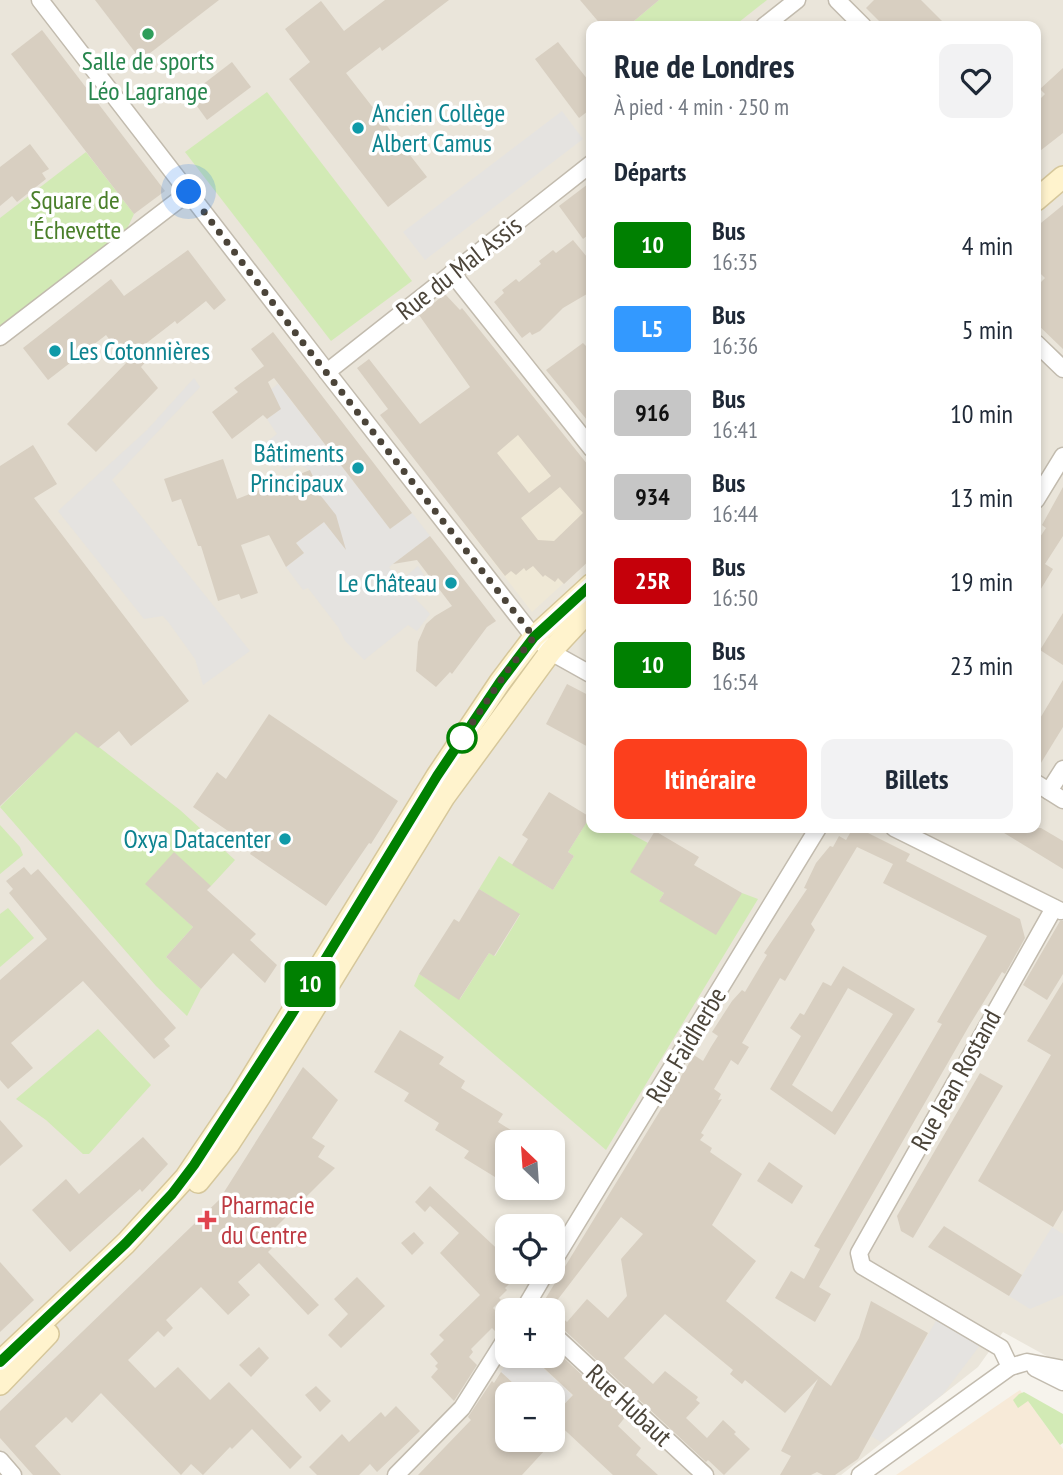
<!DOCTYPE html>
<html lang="fr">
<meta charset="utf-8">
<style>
:root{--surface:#fff;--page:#f2f2f3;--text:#1f2937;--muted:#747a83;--accent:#fc3f1d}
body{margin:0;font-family:"PT Sans Narrow",sans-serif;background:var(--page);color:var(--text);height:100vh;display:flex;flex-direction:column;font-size:26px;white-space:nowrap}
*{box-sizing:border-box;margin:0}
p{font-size:23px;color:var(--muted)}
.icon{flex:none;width:38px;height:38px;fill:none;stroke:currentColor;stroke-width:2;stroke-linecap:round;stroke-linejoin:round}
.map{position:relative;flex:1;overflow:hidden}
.details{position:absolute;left:586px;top:21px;width:455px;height:812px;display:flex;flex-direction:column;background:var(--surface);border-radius:14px;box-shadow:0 4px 10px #0003}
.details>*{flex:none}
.badge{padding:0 14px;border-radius:5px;font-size:24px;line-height:46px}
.needle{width:46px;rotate:335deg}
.tools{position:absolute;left:495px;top:1130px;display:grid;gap:14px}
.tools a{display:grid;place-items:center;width:70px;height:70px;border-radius:14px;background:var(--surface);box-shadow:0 4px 10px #0003;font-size:35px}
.you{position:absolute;width:35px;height:35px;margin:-18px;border:5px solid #fff;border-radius:50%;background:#1a73e8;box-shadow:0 0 0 10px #1a73e833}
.map>.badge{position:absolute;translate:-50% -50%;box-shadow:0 0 0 4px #fff}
h2{padding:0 28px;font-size:26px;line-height:63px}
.round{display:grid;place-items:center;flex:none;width:74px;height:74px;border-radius:14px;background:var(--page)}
.summary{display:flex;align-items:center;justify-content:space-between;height:119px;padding:0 28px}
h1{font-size:33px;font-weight:700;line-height:52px}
.cta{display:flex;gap:14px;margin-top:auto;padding:14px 28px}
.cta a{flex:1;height:80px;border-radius:14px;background:var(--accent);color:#fff;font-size:28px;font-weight:700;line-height:80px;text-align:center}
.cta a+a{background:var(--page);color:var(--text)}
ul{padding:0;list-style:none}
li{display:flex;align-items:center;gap:21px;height:84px;padding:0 28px}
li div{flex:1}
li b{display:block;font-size:26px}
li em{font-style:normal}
li .badge{min-width:77px;font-weight:700;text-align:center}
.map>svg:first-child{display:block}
.residential{fill:#eae5da;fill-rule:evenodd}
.commercial{fill:#f7ead8}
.education{fill:#efe8d6}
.green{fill:#d2eab5}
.parking{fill:#e5e3e0}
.building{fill:#d8cfc1;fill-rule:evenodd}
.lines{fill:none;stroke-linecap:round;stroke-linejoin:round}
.street-casing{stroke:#c2bbae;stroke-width:19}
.secondary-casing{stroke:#d6c79b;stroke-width:24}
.street{stroke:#fff;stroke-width:16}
.secondary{stroke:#fff3cd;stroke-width:21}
.line-casing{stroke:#fff;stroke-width:16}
.line{stroke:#008001;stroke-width:10}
.walk{stroke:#4b4439;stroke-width:7;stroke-dasharray:0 12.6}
.leisure-dot{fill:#2e9e5b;stroke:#fff;stroke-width:2.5}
.culture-dot{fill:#0f9aa8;stroke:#fff;stroke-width:2.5}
.stop-dot{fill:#fff;stroke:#008001;stroke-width:3.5}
.health-dot{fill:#e0444e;stroke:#fff;stroke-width:2.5}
.labels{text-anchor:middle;stroke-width:7;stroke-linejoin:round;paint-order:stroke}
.leisure-label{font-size:26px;fill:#27864d;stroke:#fff}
.culture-label{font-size:26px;fill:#0d838f;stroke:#fff;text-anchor:end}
.park-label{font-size:26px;fill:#4a7f2a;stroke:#fff}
.street-label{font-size:26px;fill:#4b4439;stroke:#fff}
.health-label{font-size:26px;fill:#be3a42;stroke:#fff;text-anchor:start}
</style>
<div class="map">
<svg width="1063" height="1475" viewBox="0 0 1063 1475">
<rect width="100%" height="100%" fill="#f6f3ec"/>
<path class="residential" d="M0,0H1063V1365L1003,1332L978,1367L841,1475H0ZM592,26H1036V828H592ZM508,1143H553V1188H508ZM508,1227H553V1272H508ZM508,1311H553V1356H508ZM508,1395H553V1440H508Z"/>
<path class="commercial" d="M1020,1390L1063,1449V1475H896Z"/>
<path class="education" d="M529,391L591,470V558L532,612L465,525L519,483L478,429Z"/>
<g class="green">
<path d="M659,0H767L734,26H628Z"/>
<path d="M267,92L412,281L331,341L185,152Z"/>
<path d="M86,152L134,214L126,231L0,327V218Z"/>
<path d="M77,730L180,810L235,860L211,886L146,883L193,927L166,957L201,989L187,1016L156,986L0,807Z"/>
<path d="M591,815L592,828H620L648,843L631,872L664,893L659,901L742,893L758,899L606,1150L414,986L419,974L460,999L489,953L495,956L520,915L479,889L499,856L553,890L574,856L568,852Z"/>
<path d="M0,825L20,847L23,855L0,874Z"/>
<path d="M8,908L34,938L0,967V914Z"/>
<path d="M98,1029L151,1085L89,1154H83L46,1120L16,1099Z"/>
<path d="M1024,1392L1063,1414V1443L1060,1445L1028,1401L1018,1408L1013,1400L1019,1394Z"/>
</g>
<g class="parking">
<path d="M562,111L583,139L425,260L403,232Z"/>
<path d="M194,378L200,387L112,480L250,651L203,685L195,659L169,623L163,616L144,619L58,511L147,430Z"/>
<path d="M278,384L390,529L412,513L430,536L389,567L395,576L399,577L406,576L418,566L424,575L412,585L410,593L430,614L417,631L408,625L364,660L345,641L338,627L308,588L303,590L286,567L304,553L296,543L324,522L331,531L337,518L320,495L321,488L309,470L298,464L284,470L264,444L277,434L267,419L277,412L269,391Z"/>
<path d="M1052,1227L1063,1234V1295L1030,1309L1009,1296Z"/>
<path d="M937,1319L981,1344L943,1394L881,1442L871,1436Z"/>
<path d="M511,1356H530L572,1395L553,1416V1395H526L501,1372Z"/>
</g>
<g class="building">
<path d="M95,0H219L141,60Z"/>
<path d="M385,0H449L382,51L380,47L346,73L427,177L388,207L289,79L310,62L285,29L321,1L344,31Z"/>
<path d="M580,0H659L628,26H602Z"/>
<path d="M874,0H921L947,26H884L866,8Z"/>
<path d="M42,30L165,191L134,214L11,54Z"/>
<path d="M558,42L592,85V108L579,118L535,59Z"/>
<path d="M232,62L251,87L207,120L189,95Z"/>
<path d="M1063,68V133L1036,154V103L1045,94L1040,89Z"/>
<path d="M30,144L49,169L42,173L46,179L17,202L12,196L0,206V167Z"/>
<path d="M592,181V232L583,239L559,206Z"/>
<path d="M1063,205V349L1036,323V287L1045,278L1036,269V227Z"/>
<path d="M573,240L592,263V291L563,308L540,331L532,335L530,332L522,338L494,302L504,293L502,290L516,279L519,282L541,264L539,261L553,250L556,253Z"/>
<path d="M188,250L226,300L214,310L206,301L177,324L175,321L144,345L152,355L141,367L158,388L96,452L67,424L127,362L106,335L48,380L23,348L111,279L124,296Z"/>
<path d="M445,294L460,310L462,308L592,470V558L564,584L558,578L555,582L545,575L543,577L533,566L526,571L524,568L516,575L511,571L505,576L380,415L388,409L357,368L369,359L420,424L470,387L419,315ZM518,435L551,476L529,493L497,453ZM560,487L583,513L554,541L538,540L521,518Z"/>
<path d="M273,332L412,513L390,529L274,378L268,382L281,409L267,419L263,415L232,439L212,412L238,392L234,388L264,366L251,349Z"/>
<path d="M583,343L592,352V426L546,370Z"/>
<path d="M33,445L57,484L34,498L189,701L131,746L119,731L98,748L76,732L0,806V466Z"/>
<path d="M223,459L237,499L310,470L319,490L317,491L336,515L346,550L324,522L296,543L304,553L286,567L269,535L241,545L258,593L241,599L239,594L218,601L201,546H198L181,499L172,502L164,479Z"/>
<path d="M1063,487V536L1045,564L1053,569L1036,597V543L1046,528L1042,525Z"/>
<path d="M430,536L496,621L487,627L452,674L450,672L436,687L416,671L418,642L426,624L435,616L452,606L417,560L393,564Z"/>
<path d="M1063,613V665L1040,650Z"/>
<path d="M1063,680V727L1036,771V725Z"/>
<path d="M567,684L592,697V749L546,724Z"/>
<path d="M269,714L398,801L371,844L369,843L326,906L250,854L253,848L193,807L217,772L226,779Z"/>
<path d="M549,792L590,817L568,852L574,856L553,890L512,865L528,839L522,835Z"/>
<path d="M853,828H858L910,854L906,861L1020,919L1025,938L1005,974L1002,972L969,1026L819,1287L831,1294L815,1322L775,1298L791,1271L804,1279L820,1249L814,1246L942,1024L937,1022L987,936L883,883L893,864L857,847L811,924L815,930L785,981L780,978L742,1043L749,1047L738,1065L731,1060L714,1089L721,1094L718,1100L722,1099L701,1133L704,1135L700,1140L712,1148L710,1152L742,1174L712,1225L756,1261L726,1301L831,1386L859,1338L871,1301L928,1333L858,1459L835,1475H823L817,1472L811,1475H780L791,1456L781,1451L818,1379L785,1413L745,1380L742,1384L730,1374L733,1370L665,1314L624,1358L653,1384L665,1371L698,1397L696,1400L700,1403L686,1418L707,1438L723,1420L736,1432L734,1434L750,1449L724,1475L708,1460L706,1462L560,1326L553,1324V1310L567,1322L587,1299L608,1318L627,1296L621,1259L643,1234L621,1217L552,1307L544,1301L694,1055L703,1061L711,1047L718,1036L712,1032L732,1001L742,990L745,992L767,955L764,953L807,889L804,888L816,863L830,846L833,847L839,836L846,840Z"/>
<path d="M996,828H1041L1063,841V869Z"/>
<path d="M655,831L699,857L694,865L742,893L716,935L659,901L664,893L630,872Z"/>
<path d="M174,852L211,886L207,890L256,934L250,940L277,965L265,983L233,953L201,989L166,957L193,927L145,884Z"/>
<path d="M24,867L31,875L38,869L176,1028L164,1039L170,1046L154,1059L83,981L11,1043L33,1068L8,1089L0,1080V980L47,939L9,893L13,889L6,881Z"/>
<path d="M479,889L520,914L494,956L489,953L459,1000L419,974L454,919L459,922Z"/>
<path d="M1060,921H1063V974L1047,1000L1023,985Z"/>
<path d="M843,966L915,1009L835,1135L770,1089L801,1036L790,1028L800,1013L804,1015L823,982L831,986ZM848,988L893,1014L832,1112L792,1085Z"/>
<path d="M1063,982V1210L1053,1227L978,1181L1051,1055L1027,1041Z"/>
<path d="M400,1030L444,1057L439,1064L465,1081L461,1088L503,1114L498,1122L532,1143H508V1185L464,1158L469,1151L435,1130L439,1123L404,1101L409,1093L374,1072Z"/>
<path d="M303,1067L338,1100L312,1138L325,1146L318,1157L335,1168L271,1232L279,1241L268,1252L319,1305L308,1315L259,1263L238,1282L250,1295L228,1315L201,1287L166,1320L173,1328L164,1337L158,1331L128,1360L155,1388L178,1367L210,1400L229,1382L302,1457L290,1469L252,1429L232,1449L230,1447L203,1475L191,1464L181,1475L101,1393L72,1423L66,1417L35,1446L61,1475H33L0,1438V1411L219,1200Z"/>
<path d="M980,1073L1003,1086L913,1238L901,1231L897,1216Z"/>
<path d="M0,1120L23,1146L0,1166Z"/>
<path d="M143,1137L168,1164L142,1192L140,1189L70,1252L32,1210L66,1179L79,1194Z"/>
<path d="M769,1162L803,1186L792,1204L757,1181Z"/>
<path d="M430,1186L508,1259V1273L513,1280L505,1288L507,1290L499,1298L501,1300L493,1308L501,1316V1321L495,1331L492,1328L471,1349L473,1352L469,1357L477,1365L454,1401L431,1377L438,1369L435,1366L438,1363L430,1354L444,1340L439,1335L480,1295L440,1253L459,1233L430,1206L425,1212L415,1202Z"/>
<path d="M944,1226L1022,1275L1009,1296L928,1247Z"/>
<path d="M414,1232L424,1243L412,1255L401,1243Z"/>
<path d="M0,1262L34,1300L0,1332Z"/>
<path d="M357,1277L385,1306L341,1348L328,1335L348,1314L334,1299Z"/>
<path d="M259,1347L269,1358L251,1377L239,1365Z"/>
<path d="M553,1348L626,1416L618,1426L641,1448L636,1455L658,1475H613L553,1419V1416L573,1395L531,1356H553Z"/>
<path d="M501,1372L526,1395H508V1440H535L545,1450L522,1475H418L471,1420L468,1417L492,1381L494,1383Z"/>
<path d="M316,1386L331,1401L320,1412L305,1395Z"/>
<path d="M396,1406L420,1431L377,1472L370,1464L359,1475H317L309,1467L342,1434L349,1442L381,1412L385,1417Z"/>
</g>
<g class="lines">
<g class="street-casing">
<g id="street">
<path d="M40,0L327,372L534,637L558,656L592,675"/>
<path d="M837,0L863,26"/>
<path d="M764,26L797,0"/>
<path d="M452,273L592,449"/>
<path d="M0,337L189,192"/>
<path d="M1036,343L1063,369"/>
<path d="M327,372L592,163"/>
<path d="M1036,500L1063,456"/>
<path d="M1036,783L1063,800"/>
<path d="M1049,791L1063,769"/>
<path d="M894,828L1061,911"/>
<path d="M553,1262L818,828"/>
<path d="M523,1311L546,1272"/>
<path d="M553,1334L705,1475"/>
<path d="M1010,1367L1001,1348L862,1266L859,1253L1054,908"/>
<path d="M1035,1368L1063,1382"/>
<path d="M0,1460L13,1475"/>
<path d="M396,1475L462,1408L508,1335"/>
<path d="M860,1475L1010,1367L1027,1362L1063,1369"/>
</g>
</g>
<g class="secondary-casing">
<g id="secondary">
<path d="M1036,200L1063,177"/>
<path d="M198,1182L228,1145L260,1096L444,797L551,651L592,607"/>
<path d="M0,1362L126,1243L186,1177L238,1100L437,776L500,682L534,637L592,584"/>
<path d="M0,1384L48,1334"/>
</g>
</g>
<use href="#street" class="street"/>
<use href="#secondary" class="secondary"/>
</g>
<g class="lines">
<g class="line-casing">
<path id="line" d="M0,1362L126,1243L172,1194L194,1165L290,1017L437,776L500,682L534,637L592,584"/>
</g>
<use href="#line" class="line"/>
<path class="walk" d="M189,192L300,339L534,637L507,671L462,738"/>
</g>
<circle class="leisure-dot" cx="148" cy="34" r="7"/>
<g class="culture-dot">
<circle cx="358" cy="128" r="7"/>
<circle cx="55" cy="351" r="7"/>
<circle cx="358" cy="468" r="7"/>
<circle cx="451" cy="583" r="7"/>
<circle cx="285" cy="839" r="7"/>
</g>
<circle class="stop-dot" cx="462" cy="738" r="14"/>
<path class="health-dot" d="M203.5 1209.5h7v7h7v7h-7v7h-7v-7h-7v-7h7z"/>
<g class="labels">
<g class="leisure-label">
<text x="148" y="70">Salle de sports<tspan x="148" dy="30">Léo Lagrange</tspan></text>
</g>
<g class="culture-label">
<text x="372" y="122" text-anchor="start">Ancien Collège<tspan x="372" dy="30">Albert Camus</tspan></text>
<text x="69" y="360" text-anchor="start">Les Cotonnières</text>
<text x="344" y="462">Bâtiments<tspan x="344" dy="30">Principaux</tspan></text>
<text x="437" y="592">Le Château</text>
<text x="271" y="848">Oxya Datacenter</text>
</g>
<g class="park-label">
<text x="75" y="209">Square de<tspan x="75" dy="30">'Échevette</tspan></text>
</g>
<g class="street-label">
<text transform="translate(459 268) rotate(-38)" y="9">Rue du Mal Assis</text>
<text transform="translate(686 1045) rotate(-59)" y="9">Rue Faidherbe</text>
<text transform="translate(956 1080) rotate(-61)" y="9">Rue Jean Rostand</text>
<text transform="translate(629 1405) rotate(43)" y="9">Rue Hubaut</text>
</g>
<g class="health-label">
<text x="221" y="1214">Pharmacie<tspan x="221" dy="30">du Centre</tspan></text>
</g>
</g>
</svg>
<div class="tools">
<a><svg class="needle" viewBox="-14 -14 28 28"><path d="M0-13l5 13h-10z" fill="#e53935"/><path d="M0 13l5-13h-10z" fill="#747a83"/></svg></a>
<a><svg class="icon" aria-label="locate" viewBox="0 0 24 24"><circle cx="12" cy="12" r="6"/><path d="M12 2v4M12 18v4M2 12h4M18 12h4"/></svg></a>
<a>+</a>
<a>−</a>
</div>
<div class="you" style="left:189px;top:192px"></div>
<b class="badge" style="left:310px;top:984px;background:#008001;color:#fff">10</b>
<section class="details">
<div class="summary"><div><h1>Rue de Londres</h1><p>À pied · 4 min · 250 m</p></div><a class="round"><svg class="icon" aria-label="heart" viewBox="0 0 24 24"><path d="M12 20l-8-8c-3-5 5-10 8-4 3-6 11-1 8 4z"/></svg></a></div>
<h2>Départs</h2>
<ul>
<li><span class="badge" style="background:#008001;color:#fff">10</span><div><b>Bus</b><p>16:35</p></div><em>4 min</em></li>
<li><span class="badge" style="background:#39f;color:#fff">L5</span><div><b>Bus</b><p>16:36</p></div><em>5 min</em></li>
<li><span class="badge" style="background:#c6c6c6;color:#111">916</span><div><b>Bus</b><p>16:41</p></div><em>10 min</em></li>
<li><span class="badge" style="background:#c6c6c6;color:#111">934</span><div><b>Bus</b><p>16:44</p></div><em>13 min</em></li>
<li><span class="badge" style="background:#c5000a;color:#fff">25R</span><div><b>Bus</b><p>16:50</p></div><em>19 min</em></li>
<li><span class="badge" style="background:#008001;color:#fff">10</span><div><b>Bus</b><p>16:54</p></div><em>23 min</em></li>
</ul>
<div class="cta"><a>Itinéraire</a><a>Billets</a></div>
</section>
</div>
